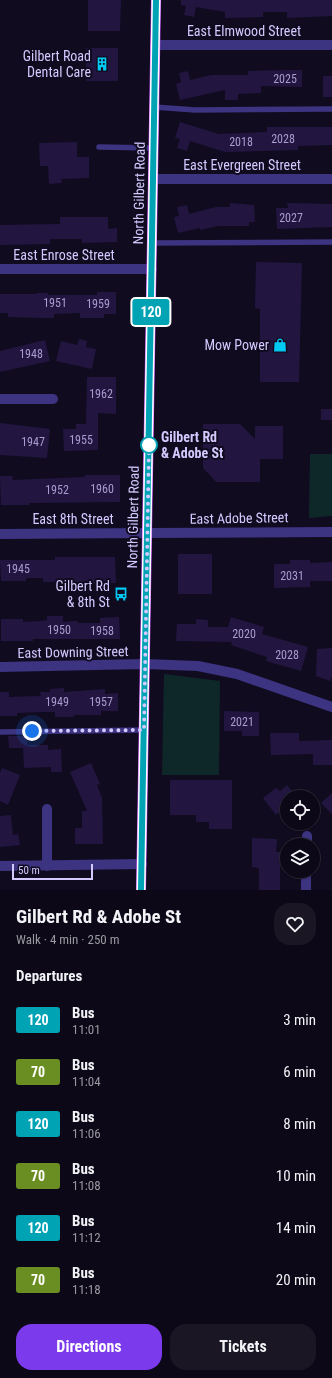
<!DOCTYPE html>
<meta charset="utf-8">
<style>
:root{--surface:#0c0817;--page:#1a1624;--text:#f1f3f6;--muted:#9a9aa1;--line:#2c2936;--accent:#7c3aed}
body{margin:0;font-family:"Roboto Condensed",sans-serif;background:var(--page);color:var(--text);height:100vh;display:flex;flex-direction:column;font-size:15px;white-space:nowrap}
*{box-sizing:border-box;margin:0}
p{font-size:13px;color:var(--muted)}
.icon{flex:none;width:22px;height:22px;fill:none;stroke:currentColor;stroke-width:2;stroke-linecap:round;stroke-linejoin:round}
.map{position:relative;height:890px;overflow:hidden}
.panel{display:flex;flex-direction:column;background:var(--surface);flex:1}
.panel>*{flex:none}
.badge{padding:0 8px;border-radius:3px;font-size:14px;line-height:26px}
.buttons{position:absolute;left:280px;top:790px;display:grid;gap:8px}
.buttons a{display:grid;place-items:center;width:40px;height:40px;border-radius:50%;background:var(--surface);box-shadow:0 1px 3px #0004,0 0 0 1px var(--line);font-size:20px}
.scale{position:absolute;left:12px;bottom:10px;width:81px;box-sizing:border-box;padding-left:4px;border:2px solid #d4c9ff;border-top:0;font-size:11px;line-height:14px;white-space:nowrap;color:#d4c9ff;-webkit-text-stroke:3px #100b1f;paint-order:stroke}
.you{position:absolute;width:20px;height:20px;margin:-10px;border:3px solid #fff;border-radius:50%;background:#1a73e8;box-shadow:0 0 0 6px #1a73e833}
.map>.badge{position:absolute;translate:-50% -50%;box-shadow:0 0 0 2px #fff}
h2{padding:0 16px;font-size:15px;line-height:36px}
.round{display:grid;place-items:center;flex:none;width:42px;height:42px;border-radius:16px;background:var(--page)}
.head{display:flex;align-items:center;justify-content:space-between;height:68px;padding:0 16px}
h1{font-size:19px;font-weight:700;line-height:30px}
.action{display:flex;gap:8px;margin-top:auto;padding:8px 16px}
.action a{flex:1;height:46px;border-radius:16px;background:var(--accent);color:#fff;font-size:16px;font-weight:700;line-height:46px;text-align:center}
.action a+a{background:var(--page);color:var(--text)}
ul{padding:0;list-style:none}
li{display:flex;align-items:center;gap:12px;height:52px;padding:0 16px}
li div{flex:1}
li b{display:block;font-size:15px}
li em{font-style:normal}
li .badge{min-width:44px;font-weight:700;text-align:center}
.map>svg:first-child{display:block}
.green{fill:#0e282a}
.building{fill:#221641}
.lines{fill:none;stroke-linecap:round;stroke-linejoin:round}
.service{stroke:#3c3381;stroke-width:5.5}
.minor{stroke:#3c3381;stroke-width:10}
.tertiary{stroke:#3c3381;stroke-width:10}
.primary{stroke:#cb50ff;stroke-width:10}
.line-casing{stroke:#fff;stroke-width:9}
.line{stroke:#00a3b4;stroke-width:6}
.walk{stroke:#d4c9ff;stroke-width:4;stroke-dasharray:0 7.2}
.stop-dot{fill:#fff;stroke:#00a3b4;stroke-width:2}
.labels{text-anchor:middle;stroke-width:4;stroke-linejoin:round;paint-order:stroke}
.number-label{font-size:12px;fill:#a89cd0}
.street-label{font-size:14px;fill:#d4c9ff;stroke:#100b1f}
.poi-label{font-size:14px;fill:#d4c9ff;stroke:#100b1f;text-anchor:end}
.stop-label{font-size:14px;font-weight:bold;fill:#d4c9ff;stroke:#100b1f;text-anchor:start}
</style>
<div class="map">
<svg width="332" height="890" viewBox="0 0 332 890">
<rect width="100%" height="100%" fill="#100b1f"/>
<g class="green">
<path d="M310,454H332V516L309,518Z"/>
<path d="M164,674L220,681L219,775H162Z"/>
</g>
<g class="building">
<path d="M88,0H121L120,31H88Z"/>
<path d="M181,0H332V16L287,18V12H263V17L225,18V12L196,7L194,17L184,15L186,6L181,5Z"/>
<rect x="86" y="48" width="32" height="33"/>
<path d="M289,70H302V87L261,86V93L238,94V100H225V90L180,100L176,84L181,82L179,73L188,71L190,80L211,75H248V71Z"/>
<rect x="323" y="76" width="9" height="21"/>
<path d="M180,122L219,134L267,132V127H332V145L298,146V150L225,152L190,141L187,151L177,148L180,139L175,138Z"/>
<path d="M77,142V157H89V178L61,179L62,183L49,184L48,166H40L39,143Z"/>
<path d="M230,203L254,205L255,222H249V226H218L200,230V228L178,233L174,217L179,216L177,207L187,205L189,214L216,207H230Z"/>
<path d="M287,203L332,204V227L277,229L276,208H288Z"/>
<path d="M60,217H108V229L117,228V242L82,243V239H50V244L0,245V225L60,224Z"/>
<path d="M256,262L302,263L299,382H260V309L255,308Z"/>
<path d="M97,292H116V314H104V318H80V313L54,314V318H44L8,317V313H0V294H37V293H48V295H97Z"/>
<path d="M79,339L87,341L86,347L96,349L92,369L56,361L61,341L77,345Z"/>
<path d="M45,340L50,361L0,372V351Z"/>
<path d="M87,377H116V414L98,413V450L64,451L63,429H76V424H86Z"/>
<rect x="321" y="409" width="11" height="11"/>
<path d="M0,423L50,429L47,458L0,455Z"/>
<path d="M203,424H240L255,439V426H283V459H260V482H216L203,468Z"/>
<path d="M85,475H120V502L29,503L30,505H1L0,476H12L13,480L85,477Z"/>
<rect x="178" y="554" width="34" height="40"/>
<path d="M55,557H115L116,583L57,585V582H43V578H26V581H1L0,560H55Z"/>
<path d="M290,560H310V563L332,562V581H310V587L274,588V564H290Z"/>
<path d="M47,616H63V622L78,621V623H100V618L119,617L120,639H33V641H1V619H23V622L40,621L47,620Z"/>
<path d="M231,617L264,627L262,634L308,647L301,671L266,661L267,657L231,645L232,642L176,641L177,624H196V619L208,620V627H228Z"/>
<path d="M332,648V676L330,681L316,676L317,649Z"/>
<path d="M64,688V692L105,689V694L118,693V711H101V715H74V717H55V712H41L17,713V716H0V692H9V697L41,696L40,692H50V689Z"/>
<path d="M224,711L259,712V736H242V731H224Z"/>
<path d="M270,733H299V741L332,740V765H313V754L271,755Z"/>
<path d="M8,736H27V745H48V750L61,749L62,772H51V767L24,768L23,748H9Z"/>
<path d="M91,763L100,784L97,785L102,798L103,844H75V828H82V811H87L70,772Z"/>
<path d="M2,768L20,775L8,805L0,801V773Z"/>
<path d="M170,780H232V829H209V822H196V815H170Z"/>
<path d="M287,785L297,797H287V806L276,815L263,798L276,788L280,791Z"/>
<path d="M332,793V814L321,803Z"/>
<path d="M11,815L13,835L18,834L20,845L0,847V816Z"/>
<path d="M252,838L277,839L276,852H280V890H259V868L252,867Z"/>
</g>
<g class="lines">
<g class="service">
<path d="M154,107L195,110L332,109"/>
<path d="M99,147L153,148"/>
<path d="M152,243L332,242"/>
<path d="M0,732L144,730"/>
</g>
<g class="minor">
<path d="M155,45H332"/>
<path d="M153,179H332"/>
<path d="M0,269H152"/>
<path d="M0,399H53"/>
<path d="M0,534L147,533"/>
<path d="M0,667L145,664L198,666L237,674L332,707"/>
<path d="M47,809V866"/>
<path d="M307,845V836"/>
<path d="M0,866L142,864"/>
<path d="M306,890V871"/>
</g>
<path class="tertiary" d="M147,533L332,532"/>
<path class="primary" d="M141,890L156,0"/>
</g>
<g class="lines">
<g class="line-casing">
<path id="line" d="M141,890L156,0"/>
</g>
<use href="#line" class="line"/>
<path class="walk" d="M32,731L144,730L149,445"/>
</g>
<defs>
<g id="building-bare" transform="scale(1.08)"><path d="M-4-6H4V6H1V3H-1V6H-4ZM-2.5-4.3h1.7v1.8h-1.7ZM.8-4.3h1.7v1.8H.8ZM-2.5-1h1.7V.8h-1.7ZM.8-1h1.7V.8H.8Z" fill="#00c9f4" stroke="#100b1f" stroke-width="2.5" paint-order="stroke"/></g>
<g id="shop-bare" transform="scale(1.08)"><path d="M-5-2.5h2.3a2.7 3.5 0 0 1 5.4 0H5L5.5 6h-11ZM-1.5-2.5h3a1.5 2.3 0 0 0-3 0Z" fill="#00c9f4" stroke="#100b1f" stroke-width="2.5" paint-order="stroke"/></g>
<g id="bus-bare" transform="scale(1.08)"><path d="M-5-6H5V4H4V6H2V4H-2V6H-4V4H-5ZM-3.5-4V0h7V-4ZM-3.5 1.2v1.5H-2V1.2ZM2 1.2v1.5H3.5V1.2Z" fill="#00c9f4" stroke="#100b1f" stroke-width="2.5" paint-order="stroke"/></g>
</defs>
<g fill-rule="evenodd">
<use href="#building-bare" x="102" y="64"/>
<use href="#shop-bare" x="280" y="345"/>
<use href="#bus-bare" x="121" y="594"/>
</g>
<circle class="stop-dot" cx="149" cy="445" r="8"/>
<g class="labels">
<g class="number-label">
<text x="285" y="83">2025</text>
<text x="283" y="143">2028</text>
<text x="241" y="146">2018</text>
<text x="291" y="222">2027</text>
<text x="55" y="307">1951</text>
<text x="98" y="308">1959</text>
<text x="31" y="358">1948</text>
<text x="101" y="398">1962</text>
<text x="81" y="444">1955</text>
<text x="33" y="446">1947</text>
<text x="102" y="493">1960</text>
<text x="57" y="494">1952</text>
<text x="18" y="573">1945</text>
<text x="292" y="580">2031</text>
<text x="59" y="634">1950</text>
<text x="102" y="635">1958</text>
<text x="244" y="638">2020</text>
<text x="287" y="659">2028</text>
<text x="57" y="706">1949</text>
<text x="101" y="706">1957</text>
<text x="242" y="726">2021</text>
</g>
<g class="street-label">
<text x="244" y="36">East Elmwood Street</text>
<text x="242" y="170">East Evergreen Street</text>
<text transform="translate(139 193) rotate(-89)" y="5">North Gilbert Road</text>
<text x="64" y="260">East Enrose Street</text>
<text transform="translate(133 517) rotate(-89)" y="5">North Gilbert Road</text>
<text transform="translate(239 518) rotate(-1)" y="5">East Adobe Street</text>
<text x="73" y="524">East 8th Street</text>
<text transform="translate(73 652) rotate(-1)" y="5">East Downing Street</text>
</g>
<g class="poi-label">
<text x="91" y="61">Gilbert Road<tspan x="91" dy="16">Dental Care</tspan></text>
<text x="269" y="350">Mow Power</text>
<text x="110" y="591">Gilbert Rd<tspan x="110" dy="16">&amp; 8th St</tspan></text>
</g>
<g class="stop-label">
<text x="161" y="442">Gilbert Rd<tspan x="161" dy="16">&amp; Adobe St</tspan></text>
</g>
</g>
</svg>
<div class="buttons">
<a><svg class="icon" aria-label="locate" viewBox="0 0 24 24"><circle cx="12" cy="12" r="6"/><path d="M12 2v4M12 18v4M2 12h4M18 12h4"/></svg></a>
<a><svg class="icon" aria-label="layers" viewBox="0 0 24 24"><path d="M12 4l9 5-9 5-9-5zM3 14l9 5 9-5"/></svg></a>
</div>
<div class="scale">50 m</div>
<div class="you" style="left:32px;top:731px"></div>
<b class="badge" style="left:151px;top:312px;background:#00a3b4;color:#fff">120</b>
</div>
<section class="panel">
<div class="head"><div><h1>Gilbert Rd &amp; Adobe St</h1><p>Walk · 4 min · 250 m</p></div><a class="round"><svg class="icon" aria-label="heart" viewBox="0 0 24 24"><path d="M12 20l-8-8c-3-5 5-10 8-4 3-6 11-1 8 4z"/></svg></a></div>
<h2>Departures</h2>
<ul>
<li><span class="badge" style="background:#00a3b4;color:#fff">120</span><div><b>Bus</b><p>11:01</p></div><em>3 min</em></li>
<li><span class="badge" style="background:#6b8e23;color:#fff">70</span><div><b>Bus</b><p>11:04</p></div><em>6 min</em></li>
<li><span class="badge" style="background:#00a3b4;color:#fff">120</span><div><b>Bus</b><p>11:06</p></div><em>8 min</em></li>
<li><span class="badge" style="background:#6b8e23;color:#fff">70</span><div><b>Bus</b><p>11:08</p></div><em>10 min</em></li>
<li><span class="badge" style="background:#00a3b4;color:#fff">120</span><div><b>Bus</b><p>11:12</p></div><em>14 min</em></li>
<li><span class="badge" style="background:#6b8e23;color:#fff">70</span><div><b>Bus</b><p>11:18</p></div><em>20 min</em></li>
</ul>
<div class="action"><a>Directions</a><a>Tickets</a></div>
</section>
